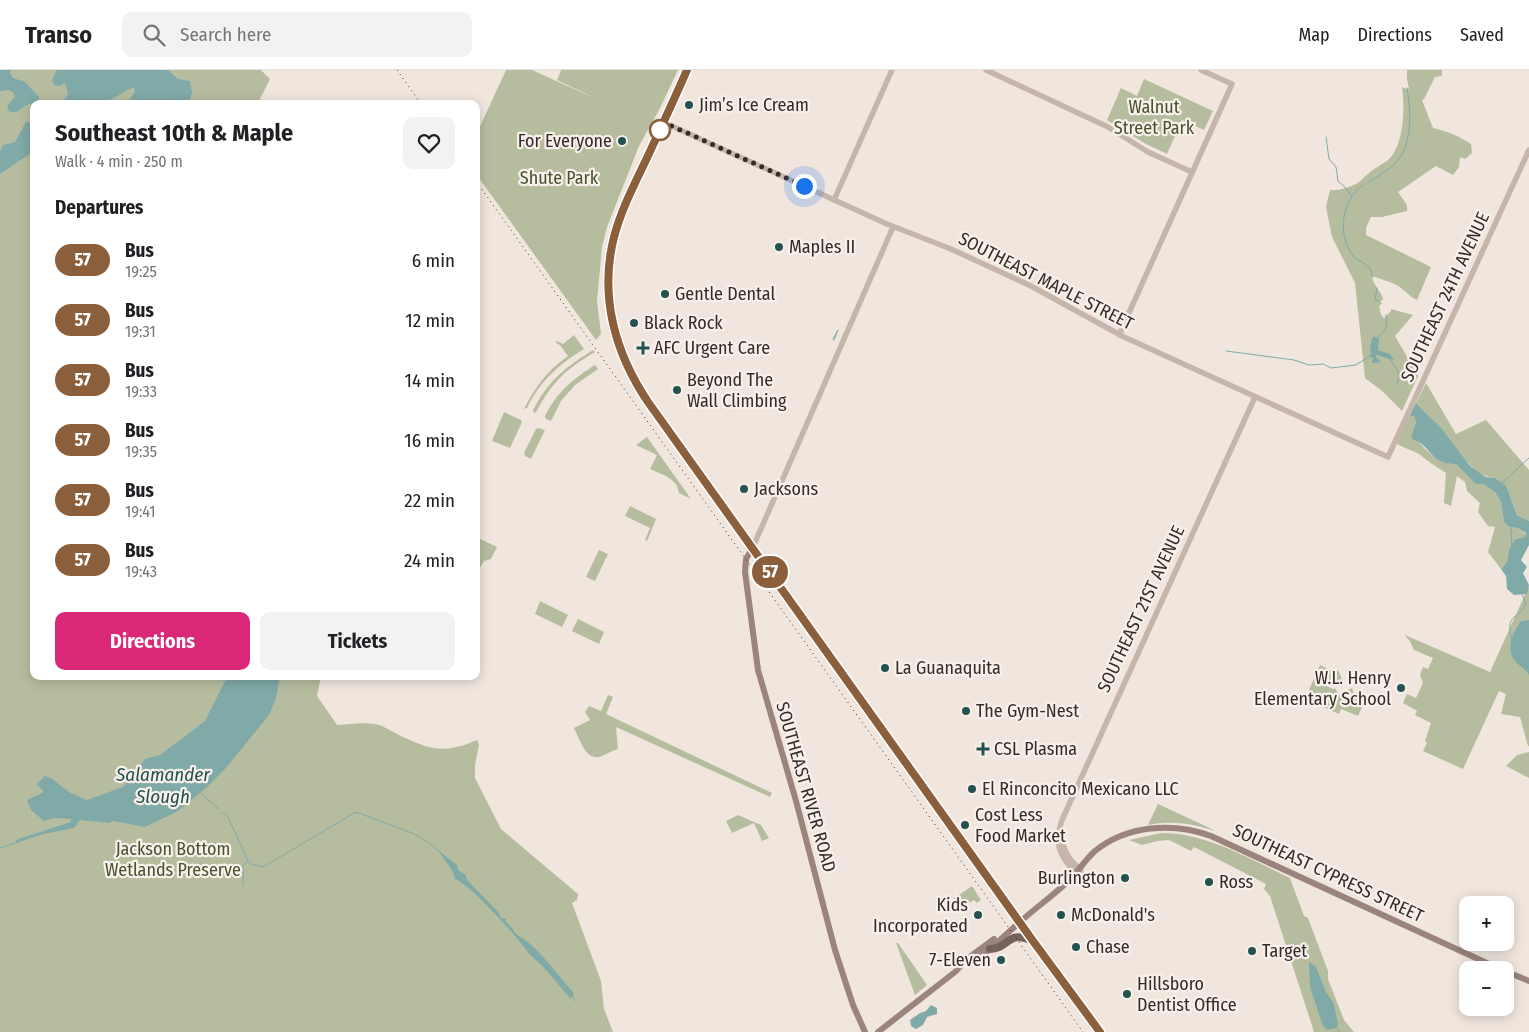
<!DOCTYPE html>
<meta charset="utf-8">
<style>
:root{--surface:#fff;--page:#f2f2f2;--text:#202124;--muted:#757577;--line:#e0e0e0;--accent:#db2777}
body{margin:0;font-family:"Fira Sans Condensed",sans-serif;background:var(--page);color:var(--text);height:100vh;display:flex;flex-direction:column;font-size:19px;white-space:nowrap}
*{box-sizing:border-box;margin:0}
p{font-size:16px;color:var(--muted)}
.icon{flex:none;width:28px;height:28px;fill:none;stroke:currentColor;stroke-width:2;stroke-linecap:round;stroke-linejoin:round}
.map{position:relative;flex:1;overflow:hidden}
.side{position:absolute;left:30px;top:30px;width:450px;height:580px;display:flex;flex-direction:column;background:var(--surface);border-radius:10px;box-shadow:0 2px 12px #0003}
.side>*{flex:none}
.badge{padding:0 10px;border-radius:16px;font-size:18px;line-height:32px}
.tools{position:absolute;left:1459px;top:826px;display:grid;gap:10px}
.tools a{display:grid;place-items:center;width:55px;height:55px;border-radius:10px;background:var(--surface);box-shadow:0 2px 12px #0003;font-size:25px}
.you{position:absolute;width:25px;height:25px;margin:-12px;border:4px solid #fff;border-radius:50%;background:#1a73e8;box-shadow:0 0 0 8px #1a73e833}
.map>.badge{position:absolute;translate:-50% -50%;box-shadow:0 0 0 2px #fff}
h2{padding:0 25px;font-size:19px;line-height:45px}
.round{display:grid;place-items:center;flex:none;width:52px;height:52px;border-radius:10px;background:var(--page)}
.headline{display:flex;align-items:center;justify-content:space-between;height:85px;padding:0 25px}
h1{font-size:24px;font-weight:700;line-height:38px}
.primary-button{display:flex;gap:10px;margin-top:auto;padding:10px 25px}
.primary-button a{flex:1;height:58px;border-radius:10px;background:var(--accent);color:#fff;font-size:20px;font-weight:700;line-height:58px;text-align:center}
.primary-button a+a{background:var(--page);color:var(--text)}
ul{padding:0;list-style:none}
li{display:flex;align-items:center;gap:15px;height:60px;padding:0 25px}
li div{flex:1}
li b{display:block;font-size:19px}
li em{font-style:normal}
li .badge{min-width:55px;font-weight:700;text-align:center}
header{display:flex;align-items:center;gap:30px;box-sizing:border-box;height:70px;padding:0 25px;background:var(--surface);border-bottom:1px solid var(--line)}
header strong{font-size:24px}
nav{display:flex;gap:28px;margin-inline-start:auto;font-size:18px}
.search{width:350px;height:45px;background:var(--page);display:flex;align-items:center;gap:12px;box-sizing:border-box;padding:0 18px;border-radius:10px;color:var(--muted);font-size:19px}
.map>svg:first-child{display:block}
.green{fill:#b6bd9f}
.water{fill:#80aaa7}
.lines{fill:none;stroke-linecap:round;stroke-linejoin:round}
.stream{stroke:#80aaa7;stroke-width:1}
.tertiary{stroke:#c6b5ab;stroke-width:5.5}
.secondary{stroke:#9a847d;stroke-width:6}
.primary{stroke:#75625c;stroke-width:8}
.rail{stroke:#352c29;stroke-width:1;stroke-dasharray:1 4;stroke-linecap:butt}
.line-casing{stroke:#fff;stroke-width:11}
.line{stroke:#8b5e3c;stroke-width:8}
.walk{stroke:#352c29;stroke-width:5;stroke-dasharray:0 9}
.poi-dot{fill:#235251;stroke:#f8f0ea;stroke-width:2}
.stop-dot{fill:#fff;stroke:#8b5e3c;stroke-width:2.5}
.labels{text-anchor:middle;stroke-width:4.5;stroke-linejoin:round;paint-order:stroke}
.poi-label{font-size:18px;fill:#352c29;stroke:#f8f0ea;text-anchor:start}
.park-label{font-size:18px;fill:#485130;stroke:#f8f0ea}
.street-label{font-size:18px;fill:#352c29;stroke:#f8f0ea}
.water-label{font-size:19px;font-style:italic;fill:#235251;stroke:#f8f0ea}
</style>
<header>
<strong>Transo</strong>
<div class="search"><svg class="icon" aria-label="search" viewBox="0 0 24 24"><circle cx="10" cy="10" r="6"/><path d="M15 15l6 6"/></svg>Search here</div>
<nav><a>Map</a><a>Directions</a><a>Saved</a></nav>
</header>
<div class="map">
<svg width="1529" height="962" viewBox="0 0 1529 962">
<rect width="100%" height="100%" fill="#f0e6de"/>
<g class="green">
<path d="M0,0H261L270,9L259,31V34H34V606H321L317,626L337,655C350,654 363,652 376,654C383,656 390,660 397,664C428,679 443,685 477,670L479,675L475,695V708L501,759L578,824L577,830L572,833L601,911L604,939L613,962H0Z"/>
<path d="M506,0H532L601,31L557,10L561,0H678L659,40L639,76L607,157L602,177L597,231L601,264L596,270L476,104V65Z"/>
<path d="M1407,0H1442V6L1435,7L1424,29L1422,30L1433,58C1447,61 1459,66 1471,74L1472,83L1465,89L1460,87L1459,97L1453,105L1436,96L1398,122L1407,135V141L1382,147H1371L1366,158V165L1431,197L1417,230C1410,227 1406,221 1398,216C1390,211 1382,210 1372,206C1373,216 1382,221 1383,230L1379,231L1382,233L1379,236L1381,245L1384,248L1391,241V239L1413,245L1395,266L1418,306L1402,341L1382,321L1365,308L1355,213L1332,167L1326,137L1330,120C1339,121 1352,117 1359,112C1362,110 1365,106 1368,104C1374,98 1384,94 1390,88C1404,73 1405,36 1402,17L1407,19L1409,18L1407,10Z"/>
<path d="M1144,9L1213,41L1204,60L1182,50L1167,84L1146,74L1107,50L1121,18L1137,26Z"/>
<path d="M574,265L584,279C558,295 540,311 527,338L524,339C535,317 548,300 568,286L560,275L556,273L557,271L563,274Z"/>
<path d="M593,280L595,282C565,300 553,311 536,342L534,343L533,341C547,311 566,297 593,280Z"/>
<path d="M595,295L598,299L575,315L561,331L551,351L546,349L545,346C557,322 573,309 595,295Z"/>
<path d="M1426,313L1456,364L1486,350L1529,400V451L1517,445L1511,429L1495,408C1469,405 1457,376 1441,359C1433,350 1425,342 1416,333Z"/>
<path d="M504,342L521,350L522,352L510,378L492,371Z"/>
<path d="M1409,346H1414L1416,352L1412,364C1425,378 1435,395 1456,394L1476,413L1483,414L1495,422L1501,432L1504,452L1509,457L1517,458L1526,464L1525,467L1515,469L1509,479L1507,492L1501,499L1488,482L1495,457L1488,456L1478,442L1480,433L1467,421L1465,412L1457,406L1451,436L1444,433L1446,403C1437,397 1427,391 1419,384C1416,382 1402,377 1397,374Z"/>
<path d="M538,358L545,360L531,389L525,386L524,383L536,359Z"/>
<path d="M647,367L691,429L679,423C677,408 663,405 650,399L657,385L636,375Z"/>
<path d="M630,436L656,449L647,471L645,470L650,458L625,446Z"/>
<path d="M476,467L497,477L491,489L484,491L477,503Z"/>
<path d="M599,480L608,484L595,511L586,507Z"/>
<path d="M1529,516V676H1528L1520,647L1501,644L1506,624L1499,621L1463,699L1423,681L1427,673L1425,671L1431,653L1415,645L1417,641L1403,633L1407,624L1416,628L1423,613L1420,605L1423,597L1428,599L1433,588L1414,580L1410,571L1405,566V565L1490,602Z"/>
<path d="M540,531L568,545L562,557L535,544Z"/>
<path d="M578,549L604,562L599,574L572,561Z"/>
<path d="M1320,595L1334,602L1338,600L1342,609L1334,611L1335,615L1334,616L1323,611L1322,614L1333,619L1335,618L1339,625L1352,618L1355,627L1363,635L1358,646L1341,639L1339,644L1305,629Z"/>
<path d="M608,625L613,627L606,644L772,723L770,727L616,657L618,679C611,681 605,685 599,687C585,690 579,667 574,658L590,650L585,642L589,636L601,641Z"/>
<path d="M1529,682V708L1506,696L1517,685Z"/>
<path d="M1158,734L1216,761C1193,754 1172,750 1148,755Z"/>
<path d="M738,745L761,755L769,768L762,771L754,753L732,763L726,751Z"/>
<path d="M1161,763C1208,763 1249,789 1290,808L1304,846L1308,848L1328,901V909L1344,950L1354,962H1314L1270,826L1264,819L1266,814L1194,777L1191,781L1169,770L1157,771L1142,775L1129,770Z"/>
<path d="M972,816L981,830L977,833L974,830L960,839L953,829Z"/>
<path d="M896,873H898L927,915L915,925Z"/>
</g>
<g class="water">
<path d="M0,0H11L10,3L13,8L25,12L39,27V33C35,33 31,33 27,35C19,39 18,45 9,41L7,36L15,27L13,22L8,20L0,21Z"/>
<path d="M57,0H165L169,1L178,9L190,11L192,23L188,34H129L128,31L135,22L134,17L102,34H54L65,29L68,24L65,13L60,16L54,15L52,10Z"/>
<path d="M26,52L34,53V81L0,104V82L3,75L15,72Z"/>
<path d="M1373,266L1379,269L1378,280L1390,284L1394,290L1376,285V287L1381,292L1372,293L1373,288L1370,287L1371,282L1370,276Z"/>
<path d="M1416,333L1442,359L1470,396L1486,407L1495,408L1506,416L1517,445L1529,451V475L1521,490L1527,497L1523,503L1529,515L1527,524L1514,525L1507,519L1506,506L1501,499L1507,492L1509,479L1515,469L1525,467L1526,463L1517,458L1509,457L1504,452L1501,432L1495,422L1483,414H1476L1456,394C1429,395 1431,374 1412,369V364L1416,352L1414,346H1409Z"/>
<path d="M1529,550V605C1525,598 1520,597 1515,591C1505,579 1513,562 1521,551Z"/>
<path d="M229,606H280L276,628L269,645L225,699L206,718L178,741L145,757L113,751L109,753L80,750L74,758L44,764L16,773L15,771L18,769L71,752V749L54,748L44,751L31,740L27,730L44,722L37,714L45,706L51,708L69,722L87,730L123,717L145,689L160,685L205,651L223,615Z"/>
<path d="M438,780L457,795L458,800L465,804L468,811L499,843L501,848L506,849V852C511,855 514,863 519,866C538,877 557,904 572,921L574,924L572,927L570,928C561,918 554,909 546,900C541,894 531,887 527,881C517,867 471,815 455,809L453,802Z"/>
<path d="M1309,892L1316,897L1326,922L1334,934L1338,955L1336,958L1327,960L1323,956L1310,917Z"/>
<path d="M931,935L937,938V944L927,947L923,955L916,959L911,956L910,950L920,943L926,941Z"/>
</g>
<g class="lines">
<g class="stream">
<path d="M1326,67L1329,89L1336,97L1338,111L1346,118L1351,126"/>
<path d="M1369,112C1377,106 1388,101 1395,94C1413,75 1411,42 1407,18"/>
<path d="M1363,115C1341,130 1337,165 1353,186C1357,191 1365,192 1369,197C1371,199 1371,204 1373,207"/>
<path d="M1377,218L1375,230L1380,231"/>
<path d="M833,269L838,260L834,270"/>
<path d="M1376,269C1385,262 1389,257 1386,245"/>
<path d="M1226,281L1294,290L1309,295L1323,294L1331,298L1356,295L1370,286"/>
<path d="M1388,288L1391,290L1399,303L1397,315"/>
<path d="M1502,413L1529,388"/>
<path d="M1511,458L1512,476"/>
<path d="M1512,570C1505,543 1516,552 1526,534L1522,524"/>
<path d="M200,723L219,739"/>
<path d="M222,742L228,747L248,791L251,794L263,797L356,742L412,763L428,772L439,781"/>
<path d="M0,778L15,773"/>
<path d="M243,816V795L247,792"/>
<path d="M572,926L575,931"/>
<path d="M1335,957L1340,962"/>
</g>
<g class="tertiary">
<path d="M986,0L1108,57L1148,82L1192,102"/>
<path d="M663,52L887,154L951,179L1029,215L1124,267L1388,387L1529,80"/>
<path d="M834,130L892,0"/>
<path d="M1119,265L1232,14L1201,0"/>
<path d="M753,477L893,157"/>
<path d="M1061,767C1064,782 1070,791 1081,800"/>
<path d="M1076,803C1059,786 1054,773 1062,750L1255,327"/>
</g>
<g class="secondary">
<path d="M753,477L746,489L745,502L758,600L796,731L835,880L853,935L865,962"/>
<path d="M965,893C979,891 990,878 1000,870C1007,864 1013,858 1020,852C1034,839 1050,828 1064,815C1076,805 1083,792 1095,781C1127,755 1173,752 1211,766L1502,900"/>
<path d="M1505,901L1529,911"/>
<path d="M878,962L955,902L967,889L994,869"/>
</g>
<g class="primary">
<path d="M687,0C674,30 660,60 646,90C634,115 621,140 614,167C599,226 615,283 649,332L1033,871L1100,962"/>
<path d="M990,879C1009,879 1007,859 1033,871"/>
</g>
<g class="rail">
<path d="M397,0L421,34"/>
<path d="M476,111L1083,962"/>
</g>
</g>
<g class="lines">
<g class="line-casing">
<path id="line" d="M687,0C674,30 660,60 646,90C634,115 621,140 614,167C599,226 615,283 648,332L1033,871L1100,962"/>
</g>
<use href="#line" class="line"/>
<path class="walk" d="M660,60L663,52L804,116"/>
</g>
<g class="poi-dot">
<circle cx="689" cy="35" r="5"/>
<circle cx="622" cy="71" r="5"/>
<circle cx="779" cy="177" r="5"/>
<circle cx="665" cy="224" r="5"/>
<circle cx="634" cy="253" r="5"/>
<path d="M640.5 270.5h5v5h5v5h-5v5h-5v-5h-5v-5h5z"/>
<circle cx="677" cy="320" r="5"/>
<circle cx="744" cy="419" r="5"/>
<circle cx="885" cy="598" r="5"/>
<circle cx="1401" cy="618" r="5"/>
<circle cx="966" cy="641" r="5"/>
<path d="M980.5 671.5h5v5h5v5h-5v5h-5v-5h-5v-5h5z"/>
<circle cx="972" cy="719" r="5"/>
<circle cx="965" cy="755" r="5"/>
<circle cx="1125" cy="808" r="5"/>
<circle cx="1209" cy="812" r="5"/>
<circle cx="978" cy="845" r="5"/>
<circle cx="1061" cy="845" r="5"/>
<circle cx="1076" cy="877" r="5"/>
<circle cx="1252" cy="881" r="5"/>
<circle cx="1001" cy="890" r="5"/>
<circle cx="1127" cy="924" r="5"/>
</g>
<circle class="stop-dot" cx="660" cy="60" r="10"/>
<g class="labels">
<g class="poi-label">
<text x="699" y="41">Jim’s Ice Cream</text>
<text x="612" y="77" text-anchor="end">For Everyone</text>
<text x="789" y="183">Maples II</text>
<text x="675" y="230">Gentle Dental</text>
<text x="644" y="259">Black Rock</text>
<text x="654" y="284">AFC Urgent Care</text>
<text x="687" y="316">Beyond The<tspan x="687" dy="21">Wall Climbing</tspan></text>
<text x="754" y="425">Jacksons</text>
<text x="895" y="604">La Guanaquita</text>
<text x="1391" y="614" text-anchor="end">W.L. Henry<tspan x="1391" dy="21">Elementary School</tspan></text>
<text x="976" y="647">The Gym-Nest</text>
<text x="994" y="685">CSL Plasma</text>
<text x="982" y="725">El Rinconcito Mexicano LLC</text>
<text x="975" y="751">Cost Less<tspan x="975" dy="21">Food Market</tspan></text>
<text x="1115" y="814" text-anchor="end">Burlington</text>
<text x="1219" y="818">Ross</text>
<text x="968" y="841" text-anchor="end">Kids<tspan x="968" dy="21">Incorporated</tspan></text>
<text x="1071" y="851">McDonald's</text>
<text x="1086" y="883">Chase</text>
<text x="1262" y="887">Target</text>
<text x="991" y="896" text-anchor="end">7-Eleven</text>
<text x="1137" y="920">Hillsboro<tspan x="1137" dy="21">Dentist Office</tspan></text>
</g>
<g class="park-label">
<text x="1154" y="43">Walnut<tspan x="1154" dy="21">Street Park</tspan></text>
<text x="559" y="114">Shute Park</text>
<text x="173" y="785">Jackson Bottom<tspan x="173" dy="21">Wetlands Preserve</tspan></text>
</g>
<g class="street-label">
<text transform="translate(1046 211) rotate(27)" y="6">SOUTHEAST MAPLE STREET</text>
<text transform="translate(1445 227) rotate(-65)" y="6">SOUTHEAST 24TH AVENUE</text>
<text transform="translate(1141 539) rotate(-65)" y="6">SOUTHEAST 21ST AVENUE</text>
<text transform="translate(806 717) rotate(74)" y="6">SOUTHEAST RIVER ROAD</text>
<text transform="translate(1328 803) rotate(25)" y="6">SOUTHEAST CYPRESS STREET</text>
</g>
<g class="water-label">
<text x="163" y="711">Salamander<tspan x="163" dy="22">Slough</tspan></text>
</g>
</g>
</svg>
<div class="tools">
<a>+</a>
<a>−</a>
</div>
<div class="you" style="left:804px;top:116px"></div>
<b class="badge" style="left:770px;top:502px;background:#8b5e3c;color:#fff">57</b>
<section class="side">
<div class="headline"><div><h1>Southeast 10th &amp; Maple</h1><p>Walk · 4 min · 250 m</p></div><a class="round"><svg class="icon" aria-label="heart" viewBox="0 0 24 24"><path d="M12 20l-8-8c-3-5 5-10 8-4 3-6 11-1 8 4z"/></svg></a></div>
<h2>Departures</h2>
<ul>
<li><span class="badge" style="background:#8b5e3c;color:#fff">57</span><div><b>Bus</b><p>19:25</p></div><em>6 min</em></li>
<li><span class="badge" style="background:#8b5e3c;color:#fff">57</span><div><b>Bus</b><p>19:31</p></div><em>12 min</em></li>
<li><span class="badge" style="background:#8b5e3c;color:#fff">57</span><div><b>Bus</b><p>19:33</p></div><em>14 min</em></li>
<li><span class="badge" style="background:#8b5e3c;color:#fff">57</span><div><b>Bus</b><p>19:35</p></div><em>16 min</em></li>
<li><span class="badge" style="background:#8b5e3c;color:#fff">57</span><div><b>Bus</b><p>19:41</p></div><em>22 min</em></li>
<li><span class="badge" style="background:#8b5e3c;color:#fff">57</span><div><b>Bus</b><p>19:43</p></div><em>24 min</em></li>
</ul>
<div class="primary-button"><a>Directions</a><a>Tickets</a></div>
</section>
</div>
